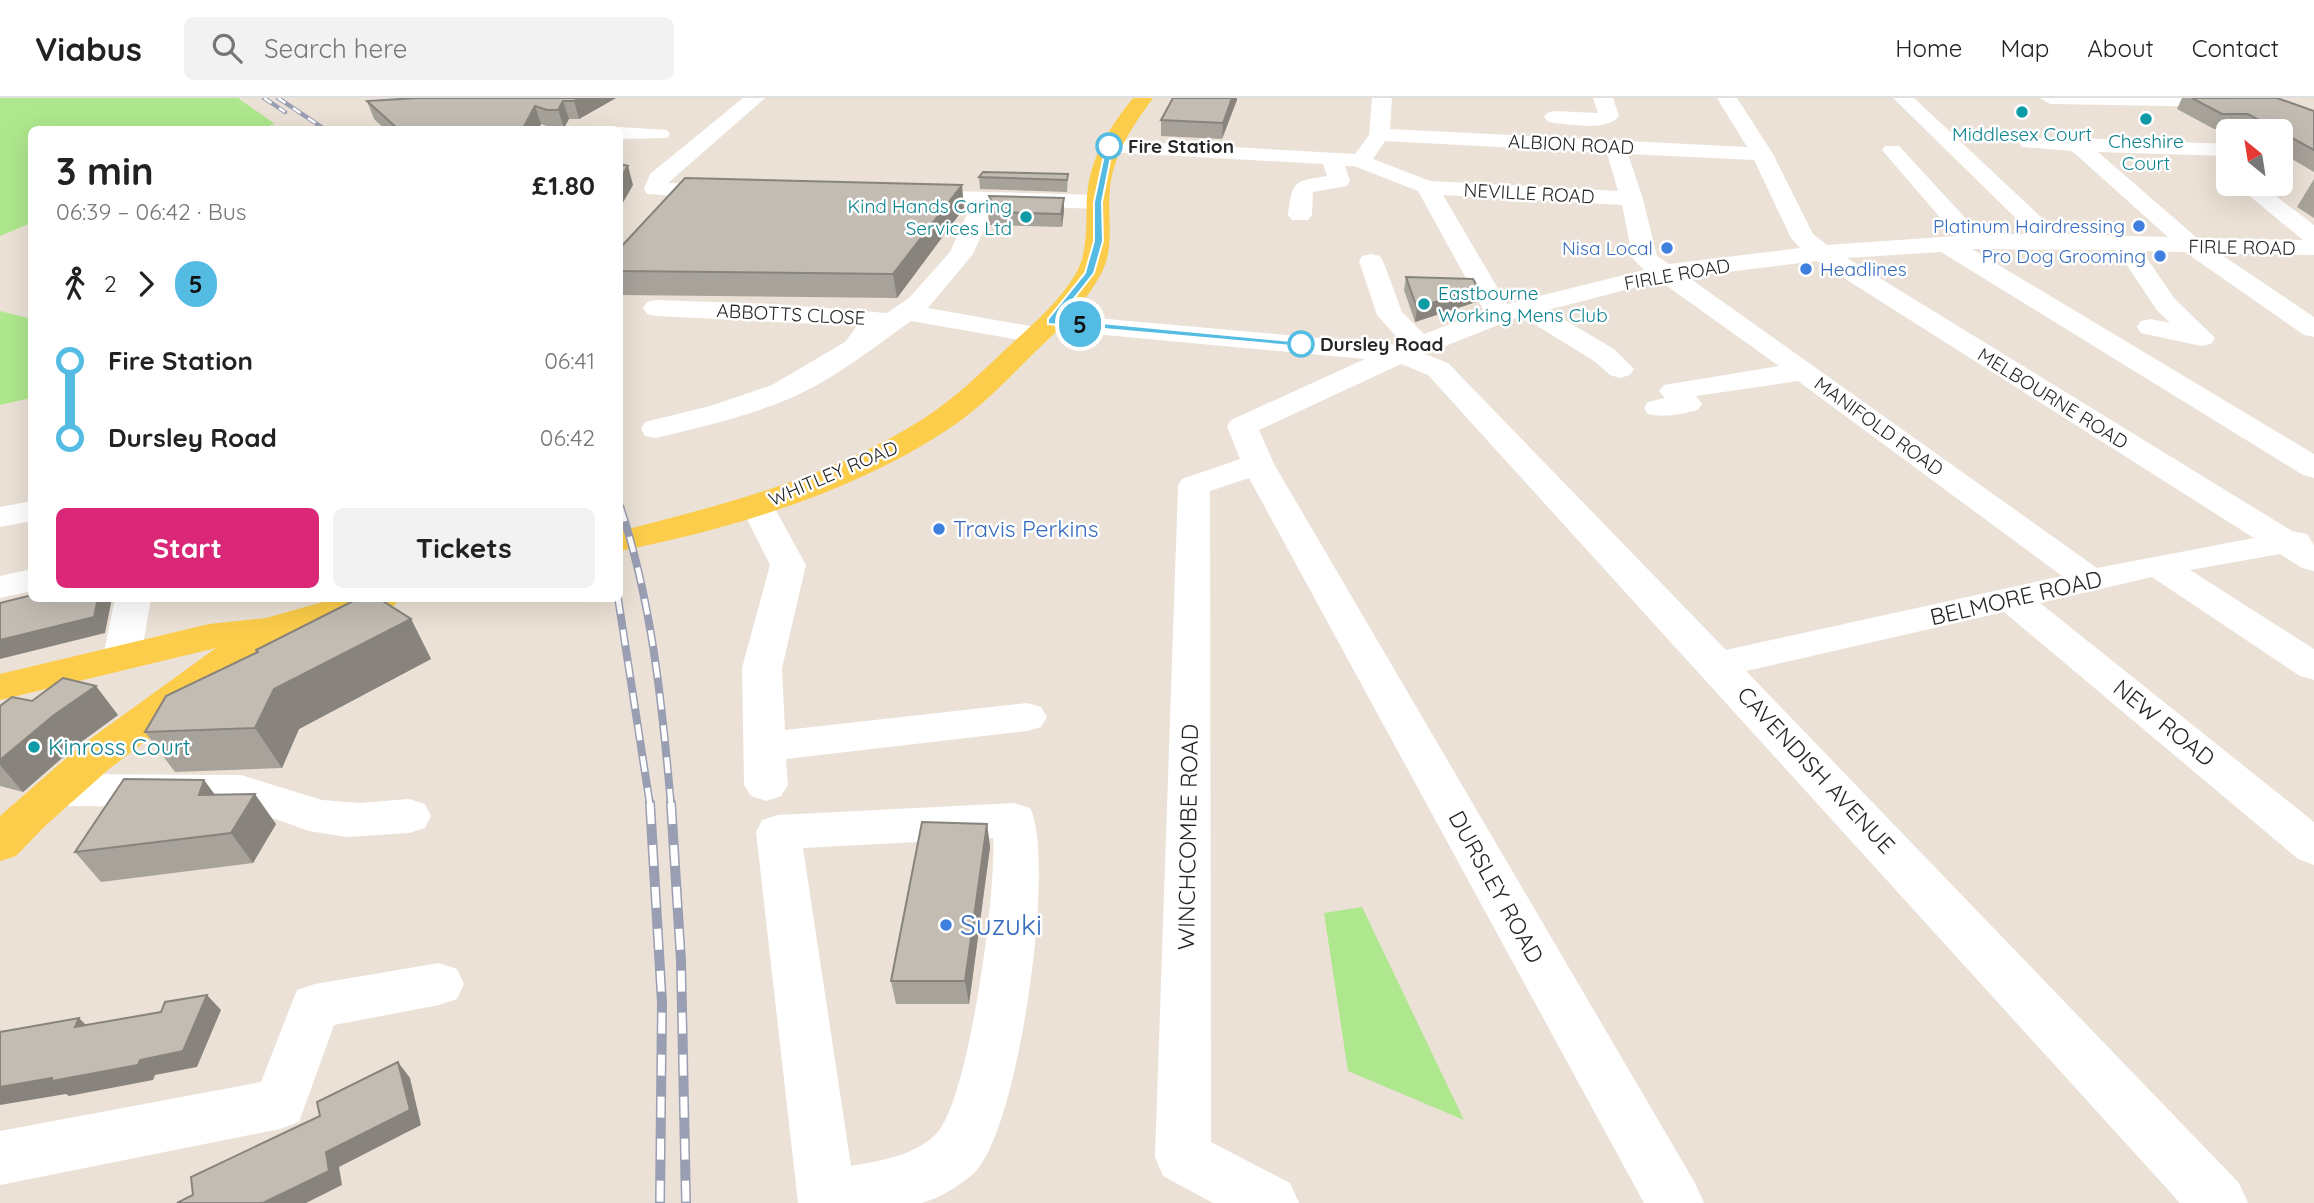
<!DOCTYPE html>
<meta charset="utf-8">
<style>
:root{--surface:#fff;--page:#f2f2f2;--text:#222;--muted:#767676;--line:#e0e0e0;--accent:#db2777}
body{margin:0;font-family:Quicksand,sans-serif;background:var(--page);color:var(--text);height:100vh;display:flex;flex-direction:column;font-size:26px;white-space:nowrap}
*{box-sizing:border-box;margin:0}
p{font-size:23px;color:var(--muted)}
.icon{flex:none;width:38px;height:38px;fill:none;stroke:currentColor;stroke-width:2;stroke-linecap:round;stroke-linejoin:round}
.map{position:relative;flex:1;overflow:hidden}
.panel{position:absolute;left:28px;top:28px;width:595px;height:476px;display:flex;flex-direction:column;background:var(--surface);border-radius:10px;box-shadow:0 7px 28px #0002}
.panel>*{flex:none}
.badge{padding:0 14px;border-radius:23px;font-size:24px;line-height:46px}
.needle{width:46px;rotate:330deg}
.buttons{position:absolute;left:2216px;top:21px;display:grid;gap:14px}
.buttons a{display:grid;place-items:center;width:77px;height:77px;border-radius:10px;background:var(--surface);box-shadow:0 7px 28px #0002;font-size:35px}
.map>.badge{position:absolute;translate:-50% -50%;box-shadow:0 0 0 4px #fff}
.legs{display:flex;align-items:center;gap:10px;height:77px;padding:0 28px;font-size:23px}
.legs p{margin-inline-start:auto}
.summary{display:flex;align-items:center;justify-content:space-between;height:119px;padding:0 28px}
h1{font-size:38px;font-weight:700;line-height:52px}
.button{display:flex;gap:14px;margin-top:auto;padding:14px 28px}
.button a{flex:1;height:80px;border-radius:10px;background:var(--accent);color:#fff;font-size:28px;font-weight:700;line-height:80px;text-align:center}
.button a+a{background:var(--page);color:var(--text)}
ul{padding:0 28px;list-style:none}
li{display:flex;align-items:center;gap:24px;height:77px;font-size:26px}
li i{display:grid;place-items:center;width:10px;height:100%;margin:0 9px;background:currentColor}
li i::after{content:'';width:18px;height:18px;margin:-9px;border:5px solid;border-radius:50%;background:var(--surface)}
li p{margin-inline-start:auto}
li:first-child i{background:linear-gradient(#0000 50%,currentColor 0)}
li:last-child i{background:linear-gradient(currentColor 50%,#0000 0)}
header{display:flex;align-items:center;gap:42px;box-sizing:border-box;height:98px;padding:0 35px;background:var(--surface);border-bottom:2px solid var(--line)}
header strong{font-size:33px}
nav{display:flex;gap:38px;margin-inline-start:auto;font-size:24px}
.search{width:490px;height:63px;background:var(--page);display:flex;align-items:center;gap:18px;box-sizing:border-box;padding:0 24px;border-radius:10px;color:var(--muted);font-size:26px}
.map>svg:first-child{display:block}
.green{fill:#aee78d}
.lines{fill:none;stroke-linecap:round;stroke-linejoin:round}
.minor{fill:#fff;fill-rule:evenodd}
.major{fill:#fccd4a;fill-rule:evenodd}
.rail-far2-casing{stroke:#999eb3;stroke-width:4.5}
.rail-far1-casing{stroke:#999eb3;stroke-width:8}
.rail-casing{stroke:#999eb3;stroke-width:10}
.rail-far2{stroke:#fff;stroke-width:2.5;stroke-dasharray:9;stroke-linecap:butt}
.rail-far1{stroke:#fff;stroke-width:5;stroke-dasharray:16;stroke-linecap:butt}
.rail{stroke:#fff;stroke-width:7;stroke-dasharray:21;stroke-linecap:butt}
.wall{fill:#a7a29a}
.shaded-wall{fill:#88847d}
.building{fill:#c2bcb3;stroke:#88847d;stroke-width:2}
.line-1{fill:#54bbe2;stroke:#fff;stroke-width:2}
.culture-dot{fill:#0f9aa8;stroke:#fff;stroke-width:2.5}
.stop-1-dot{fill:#fff;stroke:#54bbe2;stroke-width:3.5}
.shop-dot{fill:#3f7fe0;stroke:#fff;stroke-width:2.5}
.labels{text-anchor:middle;stroke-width:5;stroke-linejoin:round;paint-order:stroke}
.far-culture-label{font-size:19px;fill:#0d838f;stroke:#fff}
.far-street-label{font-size:19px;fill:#272727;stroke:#fff}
.far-stop-label{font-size:19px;font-weight:bold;fill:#272727;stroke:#fff;text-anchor:start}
.far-shop-label{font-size:19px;fill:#366cbe;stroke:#fff;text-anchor:end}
.shop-label{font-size:23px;fill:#366cbe;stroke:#fff;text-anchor:start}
.street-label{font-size:23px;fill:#272727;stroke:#fff}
.culture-label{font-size:23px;fill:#0d838f;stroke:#fff;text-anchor:start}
.near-shop-label{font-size:28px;fill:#366cbe;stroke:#fff;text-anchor:start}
</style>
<header>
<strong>Viabus</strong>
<div class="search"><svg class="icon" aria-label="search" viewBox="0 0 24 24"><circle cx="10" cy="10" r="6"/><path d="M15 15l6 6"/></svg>Search here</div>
<nav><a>Home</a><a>Map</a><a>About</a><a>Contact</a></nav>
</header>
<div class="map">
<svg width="2314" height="1105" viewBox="0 0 2314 1105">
<rect width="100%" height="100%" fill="#ebe1d6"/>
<g class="green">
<path d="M0,0H238L275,26L254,32H32L31,125L0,138Z"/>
<path d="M0,213L32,221L31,300L0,307Z"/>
<path d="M1362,809L1464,1022L1348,973L1324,815Z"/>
</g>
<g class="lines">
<g class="minor">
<path d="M743,0H765L668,85L727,87L735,89L738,94L735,99L727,101L647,96L644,91L650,76Z"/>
<path d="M1372,0H1392L1390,31L1747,49L1717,0H1737L1773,56L1813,136L1827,147L1956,138L1882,52L1885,48H1899L1981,137L2032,136L1893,0H1914L2059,136L2168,139L2072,53L2022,49L2019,45L2022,41L2077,40L2228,46V58L2098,54L2197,140L2303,142L2235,86H2260L2314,127V157L2219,155L2314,219V239L2304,237L2185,154L2142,153L2174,200L2215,240L2211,246L2201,248L2141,235L2137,229L2141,223L2151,221L2170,225L2156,211L2117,152L1972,151L2314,356V380L2303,377L1941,154L1847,160L2292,433L2307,436L2314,447V473L2302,470L2280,456L2190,472L2314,551V582L2300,578L2152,479L2040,505L2314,724V767L2298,761L2004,514L1746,573L2239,1085L2248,1105H2180L1428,277L1401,266L1259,332L1274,366L1695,1085L1704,1105H1644L1249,380L1210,393L1211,1044L1290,1085L1299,1105H1213L1163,1078L1155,1059L1178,388L1182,381L1240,361L1227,328L1231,322L1365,261L1051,232L1041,230L1038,224L1041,218L1051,216L1397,247L1402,245L1377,217L1359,163L1362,158L1371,156L1380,158L1383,163L1402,214L1424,236L1484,213L1418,93L1354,68H1345L1350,83L1347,88L1313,94L1312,117L1308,122H1292L1288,117C1292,83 1294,83 1327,78L1323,66L1109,54L1102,52L1099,48L1102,44L1109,42L1355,56L1369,37ZM1385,43L1607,55L1618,93L1430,83L1373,61ZM1628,56L1754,62L1791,140L1800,150L1669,166L1657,158L1643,101ZM1443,97L1622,107L1633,161L1644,172L1507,206ZM1817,163L2254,440L2097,470L1688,179ZM1660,183L1779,268L1664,287L1659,293L1665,300L1648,304L1644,310L1648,316C1665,320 1682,316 1698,312L1702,306L1696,298L1798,283L2062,478L1726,552L1448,265L1425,256L1521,218L1594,263L1610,277L1620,280L1630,277L1634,271L1614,251L1548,212Z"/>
<path d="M1593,0H1613L1619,18C1606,34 1573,26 1554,25L1547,23L1544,19L1547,15L1554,13L1598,15Z"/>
<path d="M2040,0H2240L2242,3L2232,9L2050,6Z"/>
<path d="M620,29L667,32L670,36L667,40L620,41V32H612Z"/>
<path d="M913,92L1098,97L1106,99L1109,104L1106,109L1098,111L905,104L902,99L905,94Z"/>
<path d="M979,109L987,111L991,116L973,156L928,210L1047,231L1051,237L1047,243L1037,245L911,223C873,250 834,281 791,300C749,318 701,329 656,340L645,338L641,331L645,324L710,308L772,287L845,244L857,228L656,218L647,216L643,210L647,204L656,202L774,206L887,215L909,200L950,154L967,116L971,111Z"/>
<path d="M757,397L769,400L806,467L782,570L785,632L1027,605L1041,609L1047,619L1041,629L1027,633L786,661L788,687L781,698L766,703L751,698L744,687L742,570L770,467L740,407L745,400Z"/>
<path d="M32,403V423L0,429V409Z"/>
<path d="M32,471V493L0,500V478Z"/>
<path d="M115,500H151L141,559L136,568L122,572L108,568L103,559Z"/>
<path d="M59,676L241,677L322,702L359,705L409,701L425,706L431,718L425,730L409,735L347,739L309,733L241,709L59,708L44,703L37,692L44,681Z"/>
<path d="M1014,705L1030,710C1057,761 1018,1040 972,1077C958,1088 939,1101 921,1105C910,1105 895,1105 884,1105C855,1105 827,1105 798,1105L756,734L762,722L778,717ZM993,740C997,789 969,1006 935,1037C913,1058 880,1063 851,1068L803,750Z"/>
<path d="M439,865L457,871L464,886L457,901L439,907L334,927L299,1024L280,1031L0,1087V1033L261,984L297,892L315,886Z"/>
</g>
<g class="major">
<path d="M1133,0H1153C1133,28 1114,54 1110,90C1107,118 1115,148 1102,174C1085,207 1057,233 1030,259C1004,285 978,312 947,332C852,395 730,431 620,453V433C726,406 833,379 926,319C956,299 981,275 1007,250C1031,228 1058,205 1075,177C1091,150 1084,118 1088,89C1093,55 1112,26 1133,0Z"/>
<path d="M337,500H399L394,508L279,541L109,671L45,728L16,758L0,763V718L79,649L216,550L0,602V576L209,526L266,520Z"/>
</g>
<g class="rail-far2-casing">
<g id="rail-far2">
<path d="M264,0L285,14"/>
<path d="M278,0L326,32"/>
</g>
</g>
<g class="rail-far1-casing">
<g id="rail-far1">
<path d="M620,408C652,504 662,606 671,707"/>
<path d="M618,500L650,707"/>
</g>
</g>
<g class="rail-casing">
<g id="rail">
<path d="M650,705L662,905L660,1105"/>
<path d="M671,705L681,863L686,1105"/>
</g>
</g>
<use href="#rail-far2" class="rail-far2"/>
<use href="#rail-far1" class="rail-far1"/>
<use href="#rail" class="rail"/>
</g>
<g class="wall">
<path d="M418,0H616L579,21H569L564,30H553L541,26L538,32H386L374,21L367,3Z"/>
<path d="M1173,0H1237L1222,41L1161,38V22Z"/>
<path d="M2182,0H2277L2314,13V74L2280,54V33H2244L2240,31H2214L2177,11Z"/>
<path d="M1068,76L1067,94L980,91L979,79Z"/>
<path d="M2314,81V120L2297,109Z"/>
<path d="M989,98L1064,100V113L1062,129L989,127L988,114L990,110Z"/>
<path d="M964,110L897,200L620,197V150Z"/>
<path d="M1406,179L1476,204L1415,224L1404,192Z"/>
<path d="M411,521L431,561L299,631L282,670L175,674L145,634L258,555L256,552Z"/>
<path d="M32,603L118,617L77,647L23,694L0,688V608Z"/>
<path d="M204,682L215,697L276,726L253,765L101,784L75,754Z"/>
<path d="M987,726L990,749L969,906H896L891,883Z"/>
</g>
<g class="shaded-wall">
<path d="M580,0H616L579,21L574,3Z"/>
<path d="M1232,0H1237V2L1222,41L1223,25Z"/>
<path d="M563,3L569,21L564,30L558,12Z"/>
<path d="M535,8L541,26L538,32H522Z"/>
<path d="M628,68L633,87L620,110V81Z"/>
<path d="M962,87L964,110L897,200L893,176Z"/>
<path d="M1064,100V113L1062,129L1061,116Z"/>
<path d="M1478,190L1476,204L1415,224L1417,210Z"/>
<path d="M98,500H112L105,535L0,561V542Z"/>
<path d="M411,521L431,561L299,631L282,670L255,630L274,591Z"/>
<path d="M96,588L118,617L77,647L23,694L0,667V662L54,617Z"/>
<path d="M204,682L226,712L199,697Z"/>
<path d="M255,696L276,726L253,765L231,735Z"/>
<path d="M987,726L990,749L969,906L965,883Z"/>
<path d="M207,897L221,912L197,969L155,977L153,982L69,998L66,996L0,1007V989L140,962Z"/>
<path d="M79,920L95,936L75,929Z"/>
<path d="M398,964L410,980L421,1027L339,1069L342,1087L306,1105H263L326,1054Z"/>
</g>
<g class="building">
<path d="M418,0H580L574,3H563L558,12H547L535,8L522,32H399L367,3Z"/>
<path d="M1173,0H1232L1223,25L1161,22Z"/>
<path d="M2192,0H2277L2314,13V52L2248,16H2222Z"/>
<path d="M620,66L628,68L620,81Z"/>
<path d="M983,74L1068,76L1067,82L979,79Z"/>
<path d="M685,80L962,87L893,176L620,173V150Z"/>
<path d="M989,98L1064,100L1061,116L988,114L992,105Z"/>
<path d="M1406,179L1473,181L1478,190L1417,210Z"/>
<path d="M32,497V500H98L94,519L0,542V505Z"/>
<path d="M359,500H378L411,521L274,591L255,630L145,634L166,598L258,554L256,552Z"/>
<path d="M63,580L96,588L54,617L0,662V608L12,599L32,603Z"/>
<path d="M124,681L204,682L199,697L255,696L231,735L75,754Z"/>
<path d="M922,724L987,726L965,883H891Z"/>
<path d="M207,897L183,953L140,962L138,967L52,983V980L0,989V934L79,920L75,929L161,914L165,904Z"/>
<path d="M398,964L410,1012L326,1054L329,1073L263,1105H177L193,1097L191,1079L320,1018L317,1004Z"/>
</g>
<path class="line-1" d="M1109,46L1113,48L1102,104L1103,143L1094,175L1058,221L1301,244L1305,246L1304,249L1048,226V221L1085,175L1094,143V104L1106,48Z"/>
<g class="culture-dot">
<circle cx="2022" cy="14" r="7"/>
<circle cx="2146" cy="21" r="7"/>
<circle cx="1026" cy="119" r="7"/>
<circle cx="1424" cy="206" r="7"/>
<circle cx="34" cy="649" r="7"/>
</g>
<g class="stop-1-dot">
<circle cx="1109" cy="48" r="12"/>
<circle cx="1301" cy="246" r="12"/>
</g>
<g class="shop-dot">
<circle cx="2139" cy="128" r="7"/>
<circle cx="1667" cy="150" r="7"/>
<circle cx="2160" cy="158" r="7"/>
<circle cx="1806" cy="171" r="7"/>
<circle cx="939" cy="431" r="7"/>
<circle cx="946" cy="827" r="7"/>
</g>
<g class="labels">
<g class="far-culture-label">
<text x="2022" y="43">Middlesex Court</text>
<text x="2146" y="50">Cheshire<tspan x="2146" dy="22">Court</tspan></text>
<text x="1012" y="115" text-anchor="end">Kind Hands Caring<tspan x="1012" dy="22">Services Ltd</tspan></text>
<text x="1438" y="202" text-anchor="start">Eastbourne<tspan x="1438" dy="22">Working Mens Club</tspan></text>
</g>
<g class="far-street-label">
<text transform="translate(1571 46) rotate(3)" y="7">ALBION ROAD</text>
<text transform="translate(1529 95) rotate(3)" y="7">NEVILLE ROAD</text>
<text transform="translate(2242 149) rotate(1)" y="7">FIRLE ROAD</text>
<text transform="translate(1677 176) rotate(-10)" y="7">FIRLE ROAD</text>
<text transform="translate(791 216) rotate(3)" y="7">ABBOTTS CLOSE</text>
<text transform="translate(2053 300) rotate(32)" y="7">MELBOURNE ROAD</text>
<text transform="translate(1879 328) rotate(36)" y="7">MANIFOLD ROAD</text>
<text transform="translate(833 375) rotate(-23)" y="7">WHITLEY ROAD</text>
</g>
<g class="far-stop-label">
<text x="1128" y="55">Fire Station</text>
<text x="1320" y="253">Dursley Road</text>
</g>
<g class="far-shop-label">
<text x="2125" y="135">Platinum Hairdressing</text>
<text x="1653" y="157">Nisa Local</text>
<text x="2146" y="165">Pro Dog Grooming</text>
<text x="1820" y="178" text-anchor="start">Headlines</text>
</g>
<g class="shop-label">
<text x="953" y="439">Travis Perkins</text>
</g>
<g class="street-label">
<text transform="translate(2016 500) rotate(-13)" y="8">BELMORE ROAD</text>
<text transform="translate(2164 625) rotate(39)" y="8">NEW ROAD</text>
<text transform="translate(1816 672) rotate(47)" y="8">CAVENDISH AVENUE</text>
<text transform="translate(1188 739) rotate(-89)" y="8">WINCHCOMBE ROAD</text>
<text transform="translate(1496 789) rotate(61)" y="8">DURSLEY ROAD</text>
</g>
<g class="culture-label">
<text x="48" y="657">Kinross Court</text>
</g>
<g class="near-shop-label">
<text x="960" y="837">Suzuki</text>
</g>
</g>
</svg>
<div class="buttons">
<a><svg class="needle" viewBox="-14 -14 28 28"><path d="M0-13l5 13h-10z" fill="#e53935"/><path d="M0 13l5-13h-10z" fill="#767676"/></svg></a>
</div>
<b class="badge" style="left:1080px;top:226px;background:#54bbe2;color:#111">5</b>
<section class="panel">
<div class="summary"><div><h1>3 min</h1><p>06:39 – 06:42 · Bus</p></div><b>£1.80</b></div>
<div class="legs"><svg class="icon" aria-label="walk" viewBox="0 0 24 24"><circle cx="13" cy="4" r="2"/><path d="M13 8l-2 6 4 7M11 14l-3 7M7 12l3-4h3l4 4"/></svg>2<svg class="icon" aria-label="forward" viewBox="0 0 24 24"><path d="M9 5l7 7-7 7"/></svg><b class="badge" style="background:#54bbe2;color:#111">5</b></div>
<ul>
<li><i style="color:#54bbe2"></i><b>Fire Station</b><p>06:41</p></li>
<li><i style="color:#54bbe2"></i><b>Dursley Road</b><p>06:42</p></li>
</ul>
<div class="button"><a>Start</a><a>Tickets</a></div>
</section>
</div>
